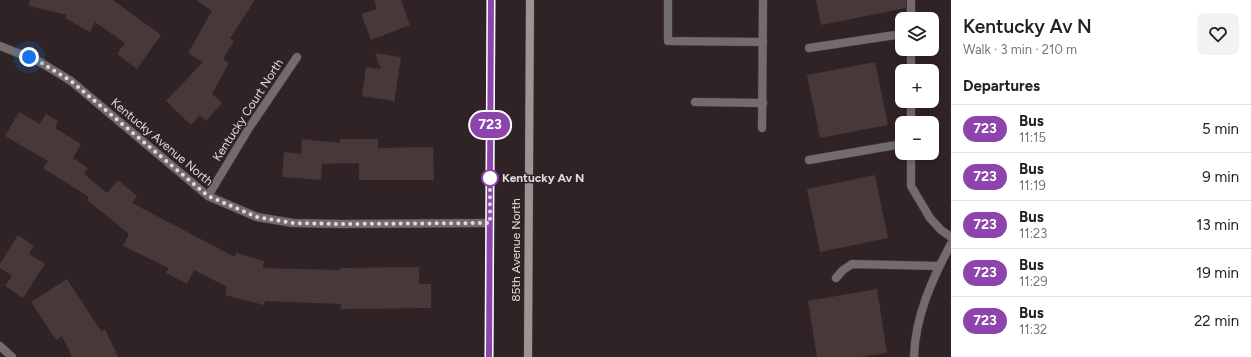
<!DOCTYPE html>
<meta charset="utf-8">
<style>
:root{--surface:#fff;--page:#f2f2f2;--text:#222;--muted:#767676;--line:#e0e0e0}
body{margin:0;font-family:Figtree,sans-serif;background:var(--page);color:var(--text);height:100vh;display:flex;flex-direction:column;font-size:15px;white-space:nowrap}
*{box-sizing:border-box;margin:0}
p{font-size:13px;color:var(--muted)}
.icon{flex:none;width:22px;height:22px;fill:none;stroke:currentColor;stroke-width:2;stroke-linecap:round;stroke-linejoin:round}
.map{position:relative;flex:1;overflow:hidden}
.sheet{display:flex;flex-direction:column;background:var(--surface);width:300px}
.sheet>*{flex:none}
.badge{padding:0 8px;border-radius:13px;font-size:14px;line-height:26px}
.fabs{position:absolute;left:895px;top:12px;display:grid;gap:8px}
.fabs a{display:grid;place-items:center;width:44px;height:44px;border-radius:8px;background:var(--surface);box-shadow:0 2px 6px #0003;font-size:20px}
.you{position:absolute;width:20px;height:20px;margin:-10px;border:3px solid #fff;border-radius:50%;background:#1a73e8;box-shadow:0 0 0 6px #1a73e833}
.map>.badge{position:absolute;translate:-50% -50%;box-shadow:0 0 0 2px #fff}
h2{padding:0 12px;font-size:15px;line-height:36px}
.round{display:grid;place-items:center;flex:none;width:42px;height:42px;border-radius:8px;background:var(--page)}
.overview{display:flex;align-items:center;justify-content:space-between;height:68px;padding:0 12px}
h1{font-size:19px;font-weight:600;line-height:30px}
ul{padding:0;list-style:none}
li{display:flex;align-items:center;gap:12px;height:48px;padding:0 12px;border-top:1px solid var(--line)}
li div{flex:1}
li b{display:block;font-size:15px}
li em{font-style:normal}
li .badge{min-width:44px;font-weight:700;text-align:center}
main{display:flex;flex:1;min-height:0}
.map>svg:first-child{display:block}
.building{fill:#47383a}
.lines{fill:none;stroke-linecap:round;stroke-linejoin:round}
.service-casing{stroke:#4d4042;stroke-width:9}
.minor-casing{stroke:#4d4042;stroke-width:9}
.secondary-casing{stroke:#4d4042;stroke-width:9}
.service{stroke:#736c6d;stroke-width:8}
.minor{stroke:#736c6d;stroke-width:8}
.secondary{stroke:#9f9394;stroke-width:8}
.line-casing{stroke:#fff;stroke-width:9}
.line{stroke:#8e44ad;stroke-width:6}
.walk{stroke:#e3dadb;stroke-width:4;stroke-dasharray:0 7.2}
.stop-dot{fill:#fff;stroke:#8e44ad;stroke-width:2}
.labels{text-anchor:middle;stroke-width:3;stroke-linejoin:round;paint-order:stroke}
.street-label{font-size:12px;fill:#e3dadb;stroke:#302325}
.stop-label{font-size:12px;font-weight:bold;fill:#e3dadb;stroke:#302325;text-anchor:start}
</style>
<main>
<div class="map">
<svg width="951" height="357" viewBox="0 0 951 357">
<rect width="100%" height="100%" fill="#302325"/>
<g class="building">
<path d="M30,0H113L161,35L137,69L117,54L125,43L95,22L90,32L65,18L67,15L29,6Z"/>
<path d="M196,0H255L230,38L234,41L223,59L229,63L212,94L222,103L206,121L200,115L191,125L166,101L203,62L188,53L212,11Z"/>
<path d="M374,0H401L410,25L371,40L361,14L377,9Z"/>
<path d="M816,0H906V8L821,25Z"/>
<path d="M375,53L401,57L394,104L393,101L362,96L366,67L381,69Z"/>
<path d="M875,62L888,125L820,138L807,75Z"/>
<path d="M19,112L40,124L46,114L58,121L55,128L81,144L73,158L88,168L84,174L107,193L118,180L137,196L132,203L235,257L236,253L264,261L263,268L340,270V268L419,267V284H431V308L341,309V304L265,301L264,305L225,295L227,287L194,270L187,284L166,273L169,268L123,246L129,234L87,200L89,197L43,168L48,161L5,136Z"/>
<path d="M302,139L340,143V139H378V148L433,147L434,180H359V163L322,164L321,180L282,177L284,152L301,154Z"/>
<path d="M875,175L888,238L820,252L807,189Z"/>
<path d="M18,235L34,246L29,254L45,264L23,298L5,286L12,276L0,268V264Z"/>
<path d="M67,279L101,331L105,329L118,357H72L62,336L56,340L31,302Z"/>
<path d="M877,289L887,353L860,357H817L808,301Z"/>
</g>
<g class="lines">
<g class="service-casing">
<g id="service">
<path d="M668,0V41L763,42"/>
<path d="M809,48L902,34"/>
<path d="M695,102L763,103"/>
<path d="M762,128L763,0"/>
<path d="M809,160L902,144"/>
<path d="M836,278L843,270L852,264L939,266"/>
</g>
</g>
<g class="minor-casing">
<g id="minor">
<path d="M911,0V19"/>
<path d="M0,46L40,62L71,81L208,196L257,217L293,223L341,224L490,223"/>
<path d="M911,49V71"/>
<path d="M911,101V123"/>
<path d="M911,153V186L930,218L941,230L951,237"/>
<path d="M208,196L249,128L297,57"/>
<path d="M0,346L12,357"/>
<path d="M914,357C915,317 932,279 951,244"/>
</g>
</g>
<g class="secondary-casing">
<g id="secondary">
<path d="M489,357L491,0"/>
<path d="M528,357L530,0"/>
</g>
</g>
<use href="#service" class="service"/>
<use href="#minor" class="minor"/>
<use href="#secondary" class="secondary"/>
</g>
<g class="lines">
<g class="line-casing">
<path id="line" d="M489,357L491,0"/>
</g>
<use href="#line" class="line"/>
<path class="walk" d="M29,57L40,62L71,81L208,196L257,217L293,223L341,224L490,223V178"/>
</g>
<circle class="stop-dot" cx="490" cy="178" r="8"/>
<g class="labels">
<g class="street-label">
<text transform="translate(248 110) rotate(-57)" y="4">Kentucky Court North</text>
<text transform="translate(162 142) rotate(40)" y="4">Kentucky Avenue North</text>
<text transform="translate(516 250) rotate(-90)" y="4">85th Avenue North</text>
</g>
<g class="stop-label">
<text x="502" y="182">Kentucky Av N</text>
</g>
</g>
</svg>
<div class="fabs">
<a><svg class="icon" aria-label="layers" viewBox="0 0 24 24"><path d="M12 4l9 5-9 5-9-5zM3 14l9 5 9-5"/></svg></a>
<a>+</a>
<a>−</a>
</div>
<div class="you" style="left:29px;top:57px"></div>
<b class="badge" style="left:490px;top:125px;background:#8e44ad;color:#fff">723</b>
</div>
<section class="sheet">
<div class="overview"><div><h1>Kentucky Av N</h1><p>Walk · 3 min · 210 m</p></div><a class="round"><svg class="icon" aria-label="heart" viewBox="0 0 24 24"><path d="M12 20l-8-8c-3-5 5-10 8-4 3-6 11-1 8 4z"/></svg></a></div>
<h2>Departures</h2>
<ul>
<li><span class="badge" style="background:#8e44ad;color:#fff">723</span><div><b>Bus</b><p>11:15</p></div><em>5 min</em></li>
<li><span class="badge" style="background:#8e44ad;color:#fff">723</span><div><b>Bus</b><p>11:19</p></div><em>9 min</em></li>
<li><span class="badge" style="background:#8e44ad;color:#fff">723</span><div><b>Bus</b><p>11:23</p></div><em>13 min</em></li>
<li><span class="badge" style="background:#8e44ad;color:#fff">723</span><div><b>Bus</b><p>11:29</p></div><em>19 min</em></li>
<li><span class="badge" style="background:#8e44ad;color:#fff">723</span><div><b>Bus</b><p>11:32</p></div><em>22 min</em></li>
</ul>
</section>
</main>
